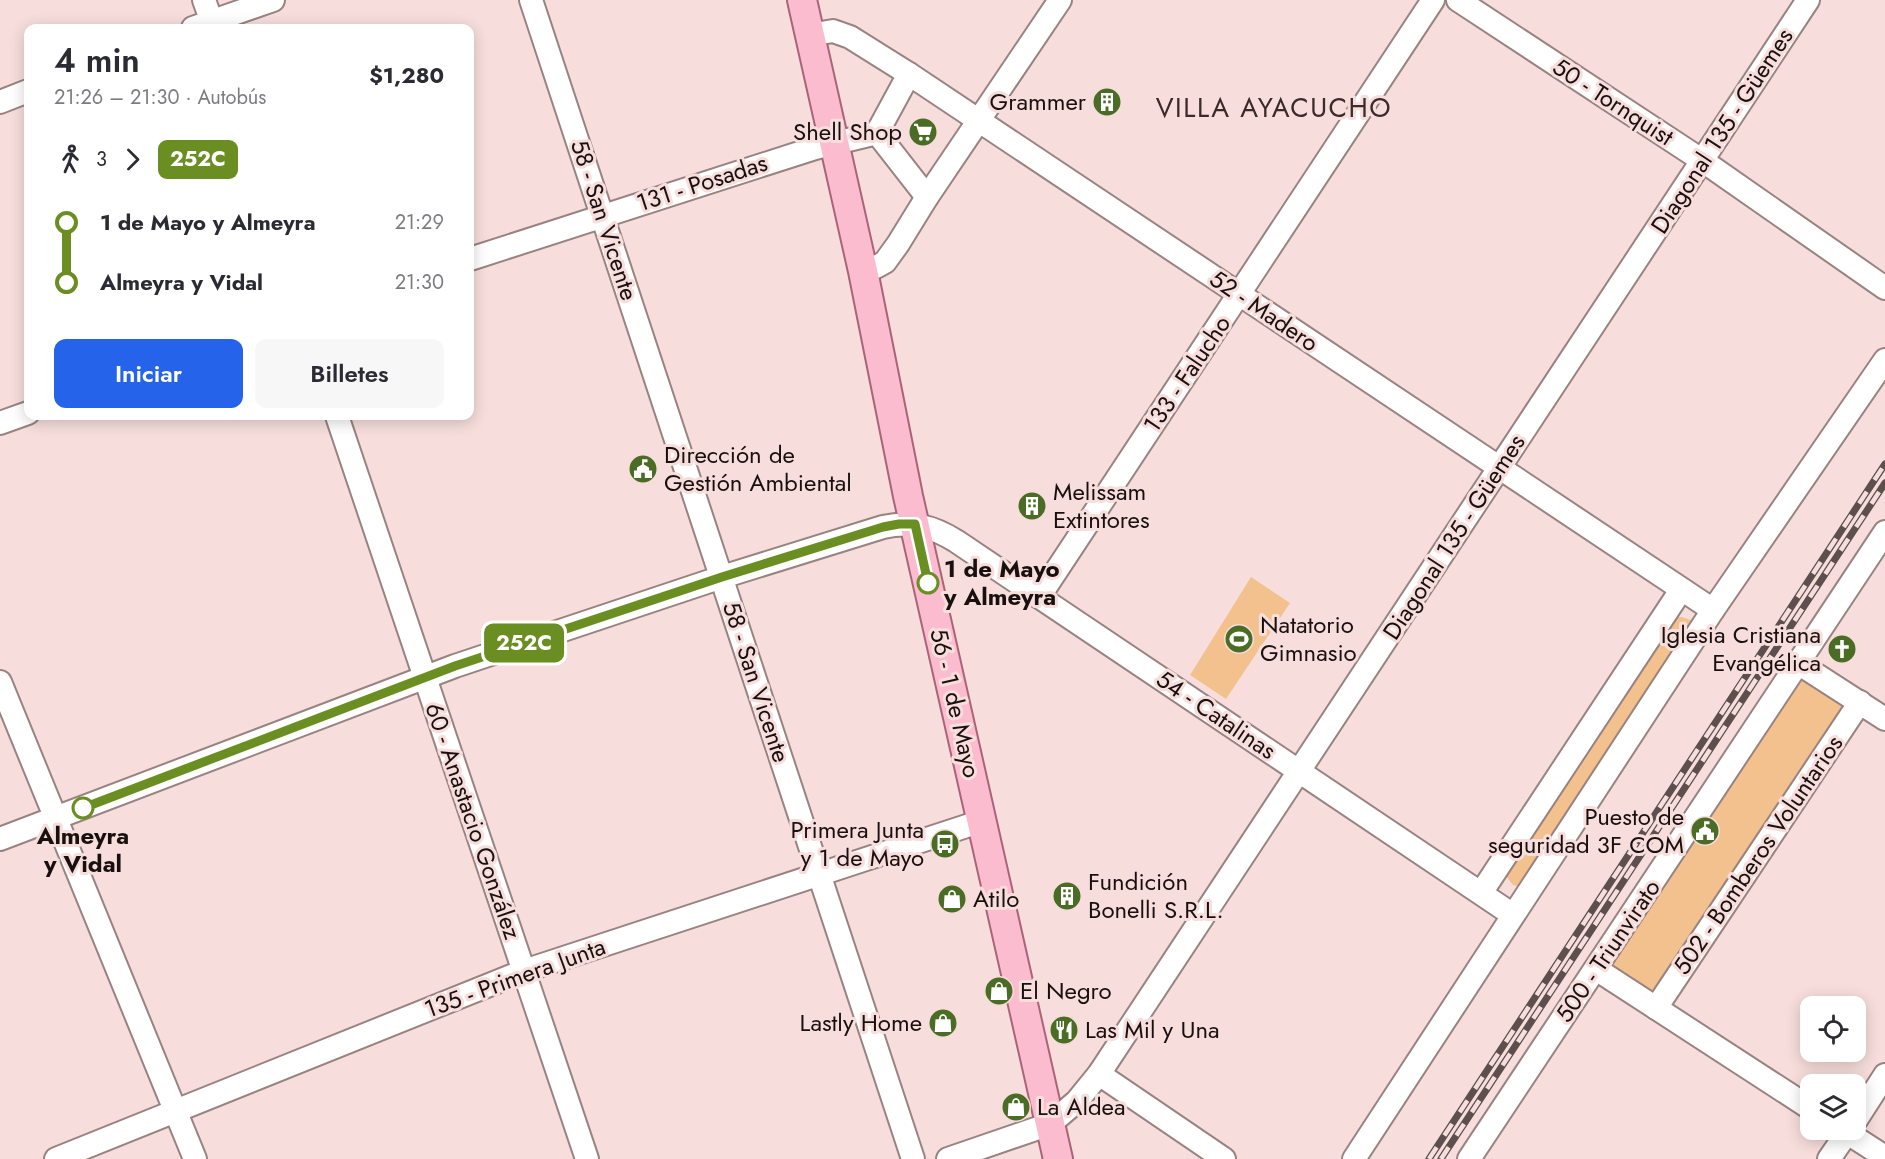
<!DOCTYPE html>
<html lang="es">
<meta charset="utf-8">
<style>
:root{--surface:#fff;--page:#f7f7f7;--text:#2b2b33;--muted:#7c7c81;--accent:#2563eb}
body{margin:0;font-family:Jost,sans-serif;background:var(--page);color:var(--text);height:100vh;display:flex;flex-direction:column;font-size:22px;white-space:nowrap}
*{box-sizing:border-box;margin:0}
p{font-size:20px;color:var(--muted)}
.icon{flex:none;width:33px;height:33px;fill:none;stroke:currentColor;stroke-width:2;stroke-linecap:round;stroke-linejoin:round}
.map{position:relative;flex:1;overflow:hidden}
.drawer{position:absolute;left:24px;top:24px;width:450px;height:396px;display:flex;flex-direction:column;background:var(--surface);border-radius:12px;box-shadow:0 3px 15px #0003}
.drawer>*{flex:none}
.badge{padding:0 12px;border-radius:9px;font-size:21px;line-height:39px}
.fabs{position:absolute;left:1800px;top:996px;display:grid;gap:12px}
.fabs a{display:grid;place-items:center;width:66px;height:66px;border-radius:12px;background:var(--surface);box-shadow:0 3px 15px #0003;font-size:30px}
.map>.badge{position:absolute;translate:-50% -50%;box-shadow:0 0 0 3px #fff}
.legs{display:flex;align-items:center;gap:9px;height:66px;padding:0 30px;font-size:20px}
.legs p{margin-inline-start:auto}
.overview{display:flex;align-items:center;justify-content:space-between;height:102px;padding:0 30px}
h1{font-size:33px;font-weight:600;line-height:45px}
.action{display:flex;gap:12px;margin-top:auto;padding:12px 30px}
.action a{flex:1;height:69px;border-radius:12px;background:var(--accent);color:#fff;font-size:24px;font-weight:600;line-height:69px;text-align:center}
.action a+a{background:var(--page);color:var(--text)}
ul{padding:0 30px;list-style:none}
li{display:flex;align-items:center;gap:21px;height:60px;font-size:22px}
li i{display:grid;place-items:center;width:9px;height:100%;margin:0 8px;background:currentColor}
li i::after{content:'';width:15px;height:15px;margin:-8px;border:4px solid;border-radius:50%;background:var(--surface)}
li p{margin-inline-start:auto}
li:first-child i{background:linear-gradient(#0000 50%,currentColor 0)}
li:last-child i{background:linear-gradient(currentColor 50%,#0000 0)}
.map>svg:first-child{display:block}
.green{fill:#f3c18e}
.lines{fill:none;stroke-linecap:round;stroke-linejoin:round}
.minor-casing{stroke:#998381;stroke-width:26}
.major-casing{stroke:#ab6378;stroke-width:32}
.minor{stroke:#fff;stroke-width:22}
.major{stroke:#fcbcd0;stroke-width:28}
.rail-casing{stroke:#5c4f4d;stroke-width:7}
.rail{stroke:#f7dedc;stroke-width:4.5;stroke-dasharray:14;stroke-linecap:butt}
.line-1-casing{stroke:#fff;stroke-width:14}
.line-1{stroke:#6b8e23;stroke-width:9}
.stop-1-dot{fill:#fff;stroke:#6b8e23;stroke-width:3}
.labels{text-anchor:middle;stroke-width:6;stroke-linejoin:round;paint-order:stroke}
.poi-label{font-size:24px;fill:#18100f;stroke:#f7dedc;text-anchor:start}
.street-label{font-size:24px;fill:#18100f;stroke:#f7dedc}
.stop-label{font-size:24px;font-weight:bold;fill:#18100f;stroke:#f7dedc;text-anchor:start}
.quarter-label{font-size:27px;letter-spacing:1.5px;fill:#3c2a28;stroke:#f7dedc}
</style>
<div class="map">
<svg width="1885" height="1159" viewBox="0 0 1885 1159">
<rect width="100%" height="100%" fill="#f7dedc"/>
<g class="green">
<path d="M1251,577L1290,603L1226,699L1190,675Z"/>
<path d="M1675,617H1682L1693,621L1524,888L1513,885L1505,875Z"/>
<path d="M1797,679H1803L1842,703L1844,709L1657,989C1642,993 1627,978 1614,969L1611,965Z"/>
</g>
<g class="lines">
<g class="minor-casing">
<g id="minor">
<path d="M204,0L214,28"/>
<path d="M531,0L913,1159"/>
<path d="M1458,0L1703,161L1885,288"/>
<path d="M193,28L273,0"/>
<path d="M809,35L833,31L850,37L909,74L1713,610"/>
<path d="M0,102L28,91"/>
<path d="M877,133L909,74"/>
<path d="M470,259L815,148L877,133L927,197"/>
<path d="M863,271L876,267L885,262L898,244L927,197L1060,0"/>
<path d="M337,416L587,1159"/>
<path d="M0,423L28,413"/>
<path d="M1039,597L1433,0"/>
<path d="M1798,663L1885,719"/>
<path d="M0,682L195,1159"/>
<path d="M0,839L455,666L722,577L883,527C911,521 932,526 956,541L1513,915"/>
<path d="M1481,893L1681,590"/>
<path d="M1596,969L1810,1108"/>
<path d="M1656,1008L1860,702"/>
<path d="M1099,1074L1224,1159"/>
<path d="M1856,1120L1885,1075"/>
<path d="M1843,1130L1885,1157"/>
<path d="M56,1159L524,971L982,821"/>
<path d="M948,1159L1050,1124L1077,1101L1099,1074L1808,0"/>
<path d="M1354,1159L1713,610L1885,360"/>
<path d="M1469,1159L1885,532"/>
<path d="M1829,1159L1849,1130"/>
</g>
</g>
<g class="major-casing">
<path id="major" d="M802,0L863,271L908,496L1058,1159"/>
</g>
<use href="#minor" class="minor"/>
<use href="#major" class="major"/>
<g class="rail-casing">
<g id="rail">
<path d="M1429,1159L1885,464"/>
<path d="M1441,1159L1885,483"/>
</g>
</g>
<use href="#rail" class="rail"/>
</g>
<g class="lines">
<g class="line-1-casing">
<path id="line-1" d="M83,808L455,666L722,577L883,527L899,524H915L928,583"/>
</g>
<use href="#line-1" class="line-1"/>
</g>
<defs>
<g id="building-disc" transform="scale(1.5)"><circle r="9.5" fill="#4a6c24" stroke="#f7dedc"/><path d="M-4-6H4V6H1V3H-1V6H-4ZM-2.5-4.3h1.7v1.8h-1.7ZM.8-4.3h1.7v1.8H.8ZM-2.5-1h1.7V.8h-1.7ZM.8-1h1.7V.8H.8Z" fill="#fff"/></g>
<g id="supermarket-disc" transform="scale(1.5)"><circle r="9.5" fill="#4a6c24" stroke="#f7dedc"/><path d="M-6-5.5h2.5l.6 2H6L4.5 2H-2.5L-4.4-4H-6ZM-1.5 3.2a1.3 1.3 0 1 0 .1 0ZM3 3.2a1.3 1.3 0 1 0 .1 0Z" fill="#fff"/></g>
<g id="civic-disc" transform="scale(1.5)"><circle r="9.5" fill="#4a6c24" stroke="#f7dedc"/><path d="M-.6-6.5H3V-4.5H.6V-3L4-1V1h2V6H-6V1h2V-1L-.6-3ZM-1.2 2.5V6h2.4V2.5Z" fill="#fff"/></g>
<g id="stadium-disc" transform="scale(1.5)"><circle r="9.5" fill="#4a6c24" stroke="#f7dedc"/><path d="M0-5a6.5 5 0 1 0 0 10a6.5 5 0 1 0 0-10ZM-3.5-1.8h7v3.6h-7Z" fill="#fff"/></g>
<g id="church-disc" transform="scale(1.5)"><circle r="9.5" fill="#4a6c24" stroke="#f7dedc"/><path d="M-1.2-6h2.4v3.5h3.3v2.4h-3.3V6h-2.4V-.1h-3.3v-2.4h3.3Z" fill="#fff"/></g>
<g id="bus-disc" transform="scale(1.5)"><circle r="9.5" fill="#4a6c24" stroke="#f7dedc"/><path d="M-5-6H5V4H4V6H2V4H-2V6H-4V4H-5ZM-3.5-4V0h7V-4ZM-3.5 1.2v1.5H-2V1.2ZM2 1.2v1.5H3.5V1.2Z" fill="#fff"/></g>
<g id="shop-disc" transform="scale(1.5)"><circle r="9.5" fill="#4a6c24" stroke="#f7dedc"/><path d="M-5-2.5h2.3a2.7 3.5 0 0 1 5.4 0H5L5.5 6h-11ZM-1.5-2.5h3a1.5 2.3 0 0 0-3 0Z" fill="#fff"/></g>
<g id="restaurant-disc" transform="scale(1.5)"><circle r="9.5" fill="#4a6c24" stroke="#f7dedc"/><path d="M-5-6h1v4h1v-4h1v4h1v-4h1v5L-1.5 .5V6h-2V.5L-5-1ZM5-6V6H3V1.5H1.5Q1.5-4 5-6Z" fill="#fff"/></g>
</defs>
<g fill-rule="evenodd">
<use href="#building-disc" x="1107" y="102"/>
<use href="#supermarket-disc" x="923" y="132"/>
<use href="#civic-disc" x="643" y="469"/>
<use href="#building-disc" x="1032" y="506"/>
<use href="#stadium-disc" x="1239" y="639"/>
<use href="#church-disc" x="1842" y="649"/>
<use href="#civic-disc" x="1705" y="831"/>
<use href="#bus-disc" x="945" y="844"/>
<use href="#building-disc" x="1067" y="896"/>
<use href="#shop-disc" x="952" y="899"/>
<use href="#shop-disc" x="999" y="991"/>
<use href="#shop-disc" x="943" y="1023"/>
<use href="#restaurant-disc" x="1064" y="1030"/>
<use href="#shop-disc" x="1016" y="1107"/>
</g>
<g class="stop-1-dot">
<circle cx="928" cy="583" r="10"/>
<circle cx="83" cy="808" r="10"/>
</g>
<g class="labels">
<g class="poi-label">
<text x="1086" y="110" text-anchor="end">Grammer</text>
<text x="902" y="140" text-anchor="end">Shell Shop</text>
<text x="664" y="463">Dirección de<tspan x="664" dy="28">Gestión Ambiental</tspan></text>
<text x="1053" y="500">Melissam<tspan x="1053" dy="28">Extintores</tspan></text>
<text x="1260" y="633">Natatorio<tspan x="1260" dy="28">Gimnasio</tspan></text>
<text x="1821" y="643" text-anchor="end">Iglesia Cristiana<tspan x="1821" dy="28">Evangélica</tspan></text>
<text x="1684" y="825" text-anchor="end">Puesto de<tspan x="1684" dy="28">seguridad 3F COM</tspan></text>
<text x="924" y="838" text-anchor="end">Primera Junta<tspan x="924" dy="28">y 1 de Mayo</tspan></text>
<text x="1088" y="890">Fundición<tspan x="1088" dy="28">Bonelli S.R.L.</tspan></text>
<text x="973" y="907">Atilo</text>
<text x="1020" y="999">El Negro</text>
<text x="922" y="1031" text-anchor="end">Lastly Home</text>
<text x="1085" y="1038">Las Mil y Una</text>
<text x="1037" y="1115">La Aldea</text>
</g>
<g class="street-label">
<text transform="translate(1613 102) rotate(33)" y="8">50 - Tornquist</text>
<text transform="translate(1722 131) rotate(-57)" y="8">Diagonal 135 - Güemes</text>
<text transform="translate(702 183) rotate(-18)" y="8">131 - Posadas</text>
<text transform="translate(604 220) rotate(72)" y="8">58 - San Vicente</text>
<text transform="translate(1264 311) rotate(34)" y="8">52 - Madero</text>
<text transform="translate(1187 374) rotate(-56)" y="8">133 - Falucho</text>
<text transform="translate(1454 537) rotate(-57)" y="8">Diagonal 135 - Güemes</text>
<text transform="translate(756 682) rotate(72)" y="8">58 - San Vicente</text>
<text transform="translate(955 703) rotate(77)" y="8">56 - 1 de Mayo</text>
<text transform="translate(1216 715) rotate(34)" y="8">54 - Catalinas</text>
<text transform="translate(473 821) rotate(71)" y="8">60 - Anastacio González</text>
<text transform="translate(1758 855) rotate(-56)" y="8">502 - Bomberos Voluntarios</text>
<text transform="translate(1608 951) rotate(-56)" y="8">500 - Triunvirato</text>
<text transform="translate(515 978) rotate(-20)" y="8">135 - Primera Junta</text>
</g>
<g class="stop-label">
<text x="944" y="577">1 de Mayo<tspan x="944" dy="28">y Almeyra</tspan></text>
<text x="83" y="844" text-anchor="middle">Almeyra<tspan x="83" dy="28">y Vidal</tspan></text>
</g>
<g class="quarter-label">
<text x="1274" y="117">VILLA AYACUCHO</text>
</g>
</g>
</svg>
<div class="fabs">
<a><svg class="icon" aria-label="locate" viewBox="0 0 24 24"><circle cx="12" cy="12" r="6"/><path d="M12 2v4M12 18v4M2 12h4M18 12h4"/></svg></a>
<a><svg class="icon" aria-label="layers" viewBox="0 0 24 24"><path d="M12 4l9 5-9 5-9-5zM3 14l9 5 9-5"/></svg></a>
</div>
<b class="badge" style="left:524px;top:643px;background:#6b8e23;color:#fff">252C</b>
<section class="drawer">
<div class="overview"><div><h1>4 min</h1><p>21:26 – 21:30 · Autobús</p></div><b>$1,280</b></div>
<div class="legs"><svg class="icon" aria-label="walk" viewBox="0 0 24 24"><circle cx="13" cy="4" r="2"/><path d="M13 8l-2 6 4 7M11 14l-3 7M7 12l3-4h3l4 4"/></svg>3<svg class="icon" aria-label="forward" viewBox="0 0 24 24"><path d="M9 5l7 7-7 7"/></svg><b class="badge" style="background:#6b8e23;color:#fff">252C</b></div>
<ul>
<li><i style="color:#6b8e23"></i><b>1 de Mayo y Almeyra</b><p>21:29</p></li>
<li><i style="color:#6b8e23"></i><b>Almeyra y Vidal</b><p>21:30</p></li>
</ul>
<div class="action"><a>Iniciar</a><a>Billetes</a></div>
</section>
</div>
